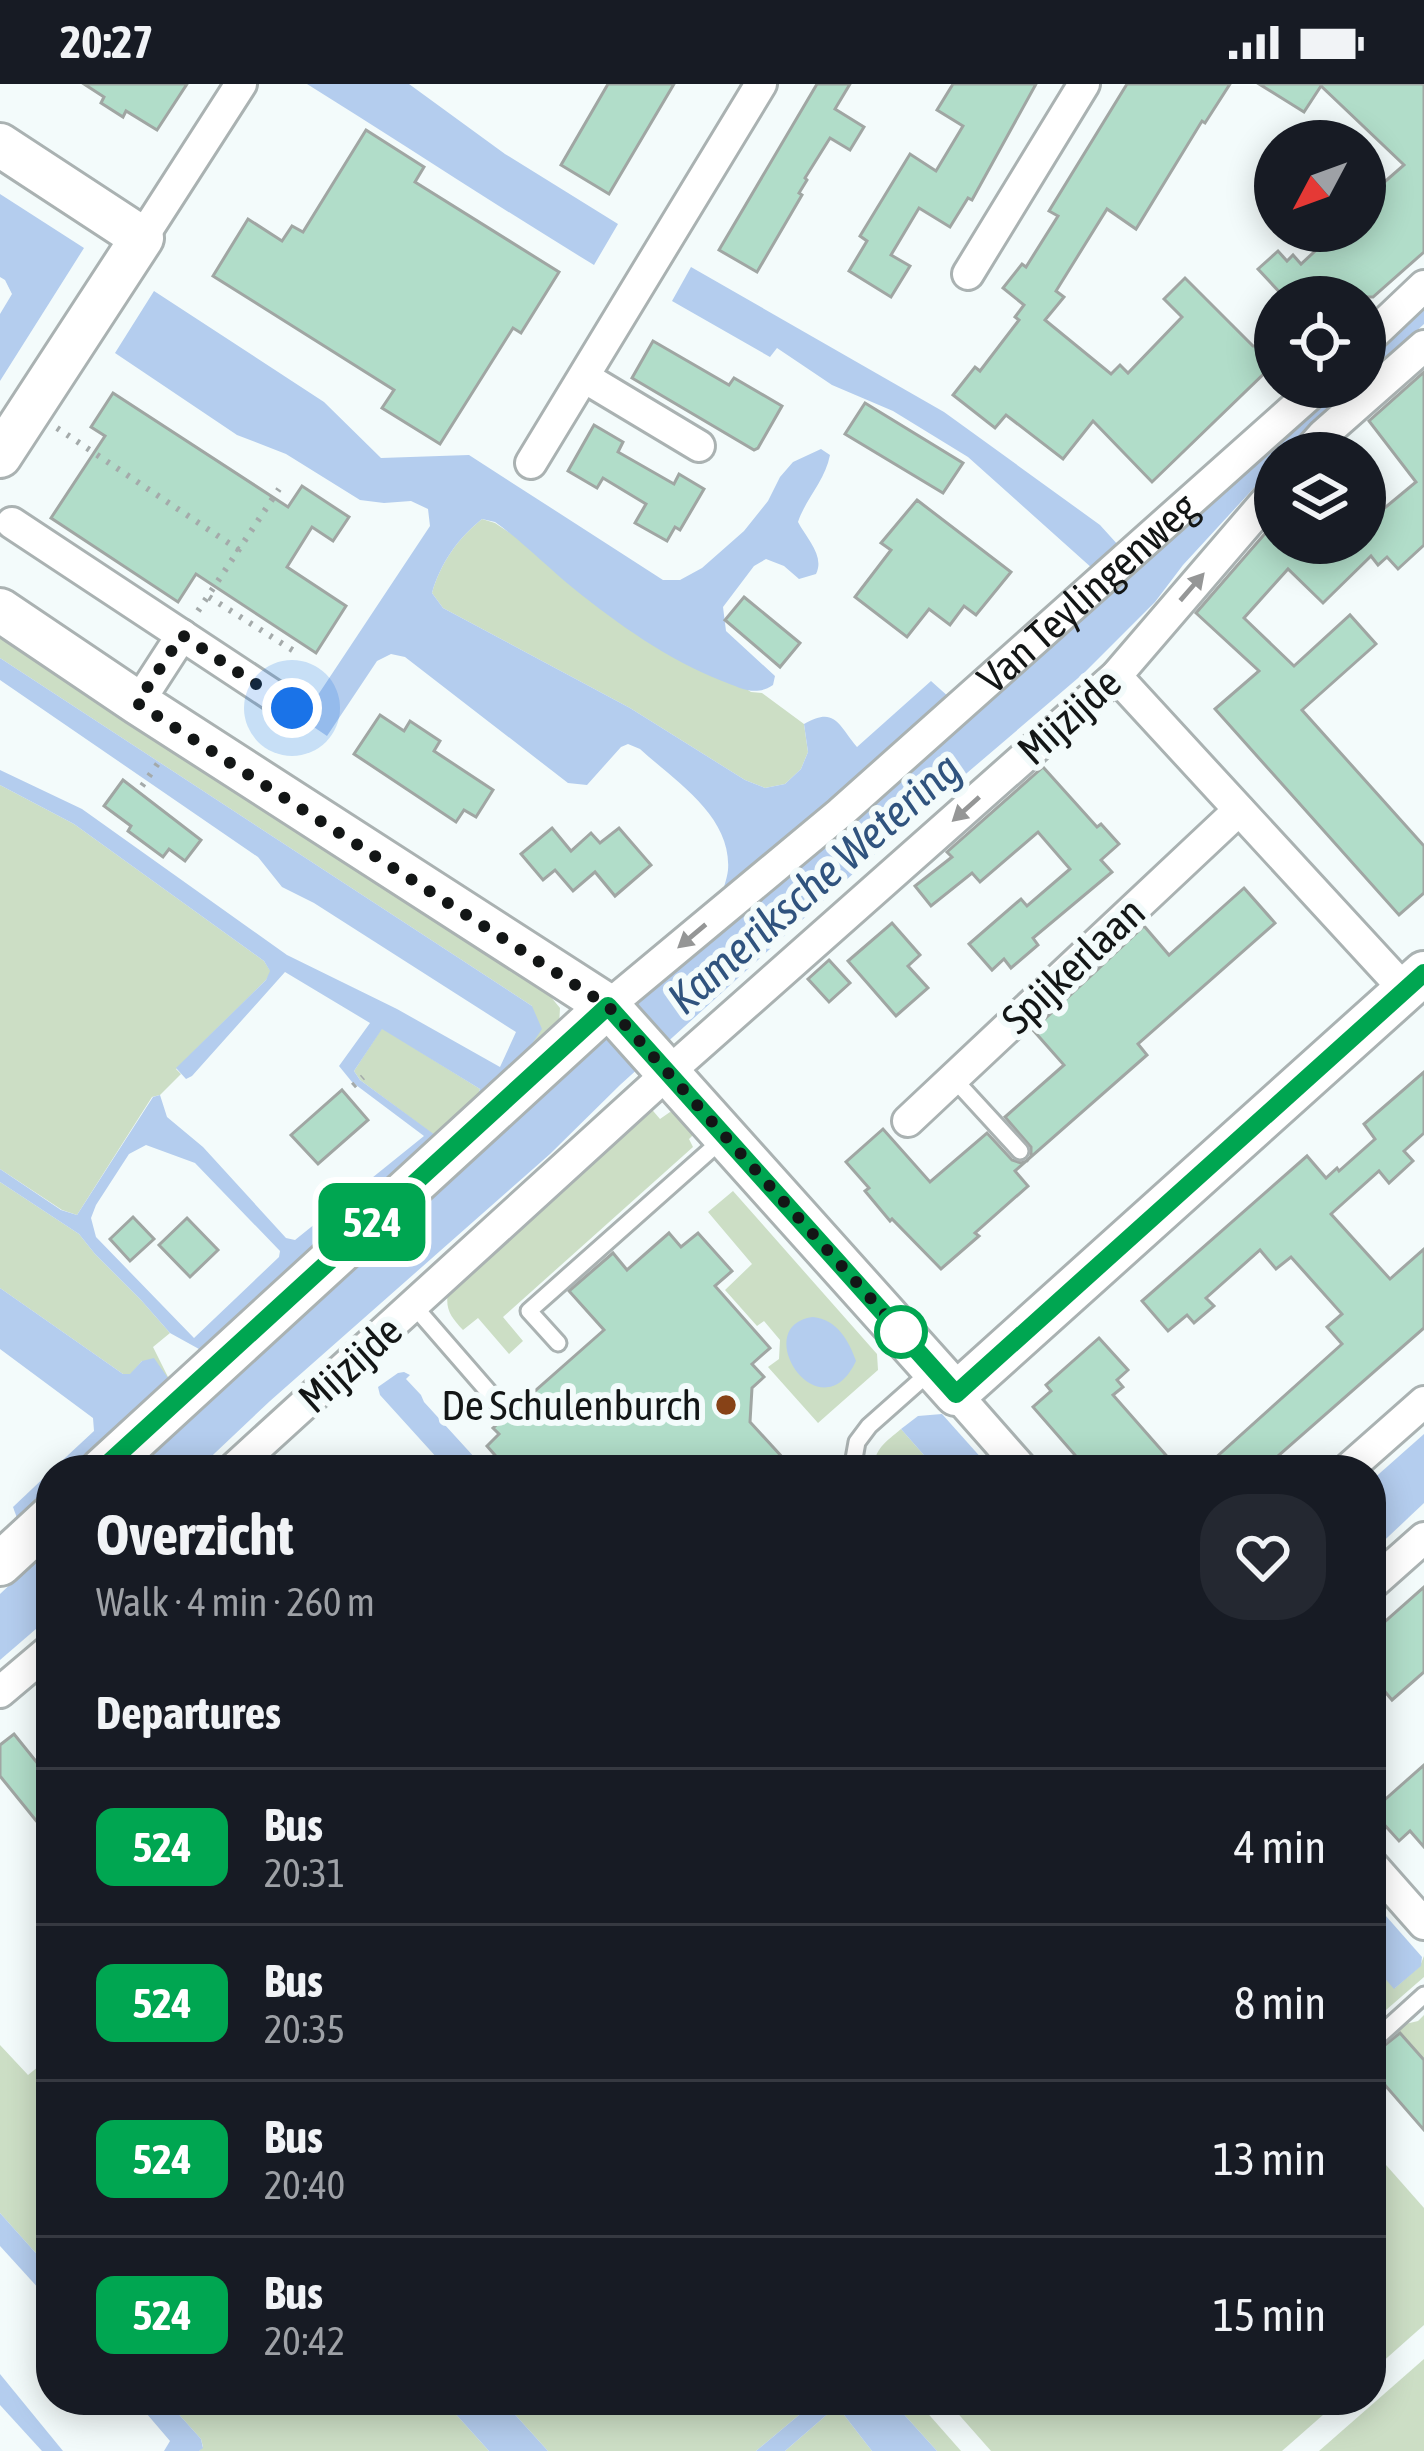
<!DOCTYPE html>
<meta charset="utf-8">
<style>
:root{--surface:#171b24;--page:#242831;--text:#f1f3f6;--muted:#9ea1a6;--line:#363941}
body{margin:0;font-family:"Asap Condensed",sans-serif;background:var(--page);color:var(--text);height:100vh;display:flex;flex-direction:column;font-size:45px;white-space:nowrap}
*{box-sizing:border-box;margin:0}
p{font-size:39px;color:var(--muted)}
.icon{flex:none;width:66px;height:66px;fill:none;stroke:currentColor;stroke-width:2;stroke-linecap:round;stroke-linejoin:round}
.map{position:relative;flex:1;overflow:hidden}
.panel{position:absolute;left:36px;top:1371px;width:1350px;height:960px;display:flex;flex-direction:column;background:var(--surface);border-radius:48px;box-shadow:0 6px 30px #0003}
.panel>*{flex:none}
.badge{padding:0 24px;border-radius:18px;font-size:42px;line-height:78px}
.needle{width:78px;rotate:229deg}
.controls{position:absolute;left:1254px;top:36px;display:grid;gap:24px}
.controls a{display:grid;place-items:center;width:132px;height:132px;border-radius:50%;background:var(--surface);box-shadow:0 6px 30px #0003;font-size:60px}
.you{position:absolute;width:60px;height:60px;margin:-30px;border:9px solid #fff;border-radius:50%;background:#1a73e8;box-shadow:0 0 0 18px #1a73e833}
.map>.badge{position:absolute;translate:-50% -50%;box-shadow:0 0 0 6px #fff}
h2{padding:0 60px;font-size:45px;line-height:108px}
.round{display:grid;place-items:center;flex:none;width:126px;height:126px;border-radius:48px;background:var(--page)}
.headline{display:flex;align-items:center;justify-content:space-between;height:204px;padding:0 60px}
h1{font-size:57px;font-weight:700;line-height:90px}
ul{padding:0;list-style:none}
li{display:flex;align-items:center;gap:36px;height:156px;padding:0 60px;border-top:3px solid var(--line)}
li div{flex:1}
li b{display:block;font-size:45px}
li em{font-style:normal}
li .badge{min-width:132px;font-weight:700;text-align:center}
.status{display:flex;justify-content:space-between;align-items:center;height:84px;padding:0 60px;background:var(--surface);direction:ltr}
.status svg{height:33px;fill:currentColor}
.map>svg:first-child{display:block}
.green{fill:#ccdec5}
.water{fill:#b4cdee;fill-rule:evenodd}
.building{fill:#b1ddc9;stroke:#a0a6a3;stroke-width:3}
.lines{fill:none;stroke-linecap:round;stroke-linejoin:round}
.lane-casing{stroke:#aab2b2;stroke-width:21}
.street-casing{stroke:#aab2b2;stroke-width:36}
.secondary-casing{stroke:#aab2b2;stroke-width:48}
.path{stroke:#a4aaaa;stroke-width:6;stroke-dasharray:3 9;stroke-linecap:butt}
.lane{stroke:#fff;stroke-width:15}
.street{stroke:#fff;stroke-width:30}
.secondary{stroke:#fff;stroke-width:42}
.oneway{fill:#959696}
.line-casing{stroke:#fff;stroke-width:27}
.line{stroke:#00a651;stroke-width:18}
.walk{stroke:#131616;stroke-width:12;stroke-dasharray:0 21.6}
.stop-dot{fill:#fff;stroke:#00a651;stroke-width:6}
.poi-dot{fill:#874217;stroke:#f3fbfb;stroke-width:4.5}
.labels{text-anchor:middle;stroke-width:12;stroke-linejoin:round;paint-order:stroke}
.street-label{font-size:42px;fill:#131616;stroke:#f3fbfb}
.poi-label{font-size:42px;fill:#131616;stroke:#f3fbfb;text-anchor:end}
.water-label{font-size:45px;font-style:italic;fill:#30537e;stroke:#f3fbfb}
</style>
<div class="status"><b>20:27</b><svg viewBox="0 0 49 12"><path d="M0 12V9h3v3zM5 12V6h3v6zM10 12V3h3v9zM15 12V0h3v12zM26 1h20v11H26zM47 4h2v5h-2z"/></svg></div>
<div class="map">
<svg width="1424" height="2367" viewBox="0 0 1424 2367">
<rect width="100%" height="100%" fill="#f3fbfb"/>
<g class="green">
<path d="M482,435L495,439L751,608L762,609L804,640L808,668L801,685L785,700L765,704L745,696L630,624L443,524L432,509C440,480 458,454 482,435Z"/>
<path d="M0,546L546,907L560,924L559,942L503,1011L532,922L0,574Z"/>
<path d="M0,701L74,740L264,877L271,888L266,896L176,985L181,990L160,1011L152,1013L77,1131L62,1126L0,1085Z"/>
<path d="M382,944L480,1005L478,1011L434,1051L360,996L354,987Z"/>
<path d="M648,1021L660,1035L670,1028L679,1030L695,1049L689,1055L693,1063L503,1233L523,1257L509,1270L478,1234L463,1246C450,1232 444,1224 449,1204Z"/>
<path d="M0,1098L79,1150L95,1170L141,1216L170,1249L153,1263L170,1297L142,1277L130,1291L123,1290L0,1204Z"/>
<path d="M733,1107L877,1270L878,1286L818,1339L768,1283L779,1275L780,1256L764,1237L757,1242L725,1206L752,1180L708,1128Z"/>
<path d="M901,1345L937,1386H875C872,1366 887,1357 901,1345Z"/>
<path d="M1424,1872V1893L1386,1926L1371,1909V1878L1395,1904L1420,1882Z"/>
<path d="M1424,1931V1978L1393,1943L1418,1937Z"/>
<path d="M0,1961L28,1991L49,1974L51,1976V2065L40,2066L51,2081V2186L0,2129Z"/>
<path d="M1371,2064L1424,2124V2241L1371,2288Z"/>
<path d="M1424,2275V2367H1319Z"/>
<path d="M166,2316H443L489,2367H199L203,2363L201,2355Z"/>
<path d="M502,2316H817L756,2367H548Z"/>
<path d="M891,2316H916L961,2367H937Z"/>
<path d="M946,2316H1340L1282,2367H991Z"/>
<path d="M830,2328L844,2331L872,2367H785Z"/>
</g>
<g class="water">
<path d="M307,0H409L505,70L618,140L594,181C497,122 403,60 307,0Z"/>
<path d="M0,110L84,164L0,297V230L12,210L5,196L0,193Z"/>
<path d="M691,183L944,328L1100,441L1119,462L1093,485L968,373L893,327L832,301L777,264L770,273L672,217Z"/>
<path d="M154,207L324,318L381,374L469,371L663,496H680L702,484L744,447L768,417L780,393L793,378L821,365L830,371C825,397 806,414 798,438C807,455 825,472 816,490L799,495L784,482L766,475L754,482L723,523L726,547L775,592L773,601C755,613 741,604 722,597C667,575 619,541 573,504C547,483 523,458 495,438L482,435C458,454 440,480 432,509L443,524L630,624L745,696L765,704L785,700L801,685L808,668L804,640C835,622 838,640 857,663L931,597L950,614L721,814C723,805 727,795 728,786C732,732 675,697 640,665L628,660L621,663L587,701L568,699L405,573L391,570L377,577L327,652L302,635L430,442L428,425L411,417L384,419L360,416L286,370L237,351L115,269Z"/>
<path d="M1424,218V240L1365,294V271Z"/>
<path d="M1329,303H1355L1286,369H1275V381L1183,481L1155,518L1084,589L919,730L620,1001L550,1070L270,1317L197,1386H130L163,1351L190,1334L247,1277L323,1213L639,917L1140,484Z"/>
<path d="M0,574L532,922L542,945L512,990L358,1132L287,1187L208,1270L170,1249L141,1216L95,1170L79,1150L0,1098V1085L61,1126L77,1131L153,1013L160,1011L167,1033L203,1063L286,1154L295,1156L424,1052L352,998L339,982L370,939L285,888L192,992L186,995L176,984L266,896L270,887L264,877L74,740L0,701V686L82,725L287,871L397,925L500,983L516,948L314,819L282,803L258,773L0,596ZM382,945L480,1005L478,1011L435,1051L360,996L354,987ZM146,1061L195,1079L280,1167L279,1173L194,1254L96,1153L91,1134L96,1121L129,1070Z"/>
<path d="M0,1204L123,1290H130L142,1277L154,1274L170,1297L144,1331L81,1386H52L94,1347L93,1334L0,1265Z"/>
<path d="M813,1233C837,1236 848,1255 856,1277C820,1353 747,1242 813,1233Z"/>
<path d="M404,1288L410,1291L406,1295L421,1311L424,1318L486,1386H448L380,1311L378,1303L398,1289Z"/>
<path d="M942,1330L992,1386H937L901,1345L918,1332Z"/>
<path d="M1424,1350V1419L1371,1469V1397Z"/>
<path d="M51,1387V1413L37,1425L17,1434L13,1423Z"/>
<path d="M51,1462V1532L0,1576V1510Z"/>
<path d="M1371,1815L1422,1873L1421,1882L1394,1905L1371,1878Z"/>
<path d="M0,2129L51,2186V2218L0,2162Z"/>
<path d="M0,2290L63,2367H42L0,2321Z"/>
<path d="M135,2316H166L201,2355L203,2364L199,2367H164L170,2357Z"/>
<path d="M443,2316H502L548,2367H489Z"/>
<path d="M817,2316H891L937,2367H872L844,2331L830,2328L785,2367H756Z"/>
</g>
<g class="building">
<path d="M84,0H187L157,46L126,27L123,33L101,19L104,13Z"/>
<path d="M608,0H674L609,110L561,81Z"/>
<path d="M817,0H850L835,25L864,43L850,66L830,54L805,94L807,96L799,109L802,111L757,188L719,166Z"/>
<path d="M953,0H1036L972,116L968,114L950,143L919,124L891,171L910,182L891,213L849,187L867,157L860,152L910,70L936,87L963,42L937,26Z"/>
<path d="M1127,0H1230L1205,39L1202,37L1136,145L1107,125L1056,207L1064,213L1045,236L1111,290L1120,281L1128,289L1182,233L1164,215L1185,194L1253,262H1258L1275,279L1152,398L1093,337L1063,375L1006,331L995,344L953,311L975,283L980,287L1019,236L1015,233L1024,221L1003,204L1022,180L1026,183L1058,132L1049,127Z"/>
<path d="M1259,0H1424V168L1373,213H1284L1258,185L1278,167L1287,177L1293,171L1301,180L1337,147H1365V115L1404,81L1321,2L1304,28Z"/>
<path d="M366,46L424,83L415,98L559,188L521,249L513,244L440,360L382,324L394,306L213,192L248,135L282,157L292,142L303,148Z"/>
<path d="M653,257L729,301L734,294L782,322L758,364L754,366L632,294Z"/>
<path d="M1424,288V461L1398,485L1387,473L1378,481L1371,472L1323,519L1288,485L1244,534L1294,582L1350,531L1376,560L1302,626L1424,762V809L1399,831L1215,625L1259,587L1196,529L1275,438V459H1365V409L1381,427L1416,398L1369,337Z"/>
<path d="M113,309L288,423L302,402L349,433L333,457L312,443L287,483L346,522L316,569L196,490L178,518L51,434L105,352L91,343Z"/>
<path d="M865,319L963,379L943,409L845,350Z"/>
<path d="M594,341L623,358L618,368L674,400L679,390L704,405L680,446L675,443L667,457L635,439L646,420L603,394L597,404L568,387Z"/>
<path d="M917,416L1011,488L976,531L964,522L950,541L929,525L907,553L855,513L891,466L881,459Z"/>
<path d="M744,513L800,559L780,583L725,536Z"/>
<path d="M380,631L404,647L410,637L440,657L434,667L493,706L476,733L464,726L456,738L354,670Z"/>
<path d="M1043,683L1097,743L1101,740L1119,760L1101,776L1112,788L1033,854L1038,861L1011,884L1004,875L992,886L969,860L1021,815L1027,822L1070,785L1038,748L980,798L972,789L931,822L915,802L952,773L947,768Z"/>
<path d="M123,696L201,756L185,777L169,765L163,773L128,747L131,742L104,722Z"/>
<path d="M552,744L571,767L591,749L600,759L619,744L651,781L615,812L595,788L573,807L555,786L543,796L521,770Z"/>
<path d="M1244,804L1275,839L1138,960L1147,971L1015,1087L1028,1102L975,1149L979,1152L941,1185L892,1135L890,1137L865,1107L869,1104L846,1078L883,1045L930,1098L987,1049L1012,1076L1021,1079L1027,1077L1031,1072V1063L1005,1033L1064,981L1033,946L1144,842L1169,871Z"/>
<path d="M892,839L920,871L908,882L928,904L896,932L848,877Z"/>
<path d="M829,876L850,899L829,918L808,895Z"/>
<path d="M1424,988V1049L1404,1067L1413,1077L1389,1099L1379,1087L1331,1130L1390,1195L1424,1165V1244L1262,1386H1202L1342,1260L1327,1243L1342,1230L1291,1173L1276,1185L1260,1166L1206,1214L1214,1222L1194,1239L1187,1231L1168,1247L1142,1217L1307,1072L1326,1094L1337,1084L1339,1087L1375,1055L1364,1040Z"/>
<path d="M342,1006L368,1036L318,1080L291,1051Z"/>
<path d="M133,1133L154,1155L130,1177L110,1155Z"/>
<path d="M187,1134L218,1166L190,1193L159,1161Z"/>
<path d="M669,1149L681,1163L698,1149L732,1187L715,1202L770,1264L752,1280L764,1293L752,1304L750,1338L794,1386H508L487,1362L499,1350L493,1344L604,1246L569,1207L613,1169L627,1186Z"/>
<path d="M1099,1254L1128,1286L1117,1296L1123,1303L1113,1311L1179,1386H1088L1033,1323L1051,1307L1046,1301Z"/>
<path d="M1424,1503V1588L1392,1616L1371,1591V1550Z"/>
<path d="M14,1650L51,1696V1755L0,1692V1661Z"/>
<path d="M1424,1681V1763L1410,1747L1399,1757L1372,1727Z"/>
<path d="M1400,1949L1424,1976V2046L1371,1985V1972Z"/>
</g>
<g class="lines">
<g class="lane-casing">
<g id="lane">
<path d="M953,994L1020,1067"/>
<path d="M414,1222L500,1321"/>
<path d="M558,1259L529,1227L724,1054"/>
<path d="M852,1386L857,1358L869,1342L931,1287"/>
<path d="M1371,1959L1424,1911"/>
</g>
</g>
<g class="street-casing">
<g id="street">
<path d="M142,154L241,0"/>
<path d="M968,190L1084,0"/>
<path d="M1365,258L1424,202"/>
<path d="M584,293L699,362"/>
<path d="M1307,369L1323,351L1424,262"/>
<path d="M531,379L761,0"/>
<path d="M12,439L292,624"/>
<path d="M1116,592L1405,906"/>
<path d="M138,619L182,551"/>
<path id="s1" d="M608,922L840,729L1318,303"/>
<path d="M908,1037L1239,726"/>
<path d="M956,1310L1023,1386"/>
<path d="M232,1386L669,988L1116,592L1275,407"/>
<path d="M1347,1386L1424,1318"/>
<path d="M1371,1501L1424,1454"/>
<path d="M0,1608L51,1565"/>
<path d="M1371,1780L1424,1840"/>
</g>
</g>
<g class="secondary-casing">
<g id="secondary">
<path d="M0,61L142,154L0,372"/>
<path d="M0,526L138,619L608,922L956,1310L1424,889"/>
<path d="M102,1386L608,922"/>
<path d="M0,1480L51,1433"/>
</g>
</g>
<g class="path">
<path d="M57,344L239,466"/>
<path d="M209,513L297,569"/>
<path d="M198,527L279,405"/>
<path d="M142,702L161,675"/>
<path d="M353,1002L363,993"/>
</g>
<use href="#lane" class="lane"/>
<use href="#street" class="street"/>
<use href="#secondary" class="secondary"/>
</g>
<defs><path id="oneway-solid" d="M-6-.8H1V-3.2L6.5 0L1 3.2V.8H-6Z" transform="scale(3)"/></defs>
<g class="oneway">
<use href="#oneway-solid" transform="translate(1192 503) rotate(-49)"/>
<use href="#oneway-solid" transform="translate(966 725) rotate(138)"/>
<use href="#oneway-solid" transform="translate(692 852) rotate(140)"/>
</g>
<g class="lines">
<g class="line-casing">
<path id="line" d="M101,1386L608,922L956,1310L1424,889"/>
</g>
<use href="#line" class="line"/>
<path class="walk" d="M292,624L182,551L137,619L608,922L901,1248"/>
</g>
<circle class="stop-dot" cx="901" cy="1248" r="24"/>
<circle class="poi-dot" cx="726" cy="1321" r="12"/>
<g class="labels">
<g class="street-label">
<text dy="15" stroke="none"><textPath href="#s1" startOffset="633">Van Teylingenweg</textPath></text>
<text transform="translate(1069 632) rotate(-42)" y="15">Mijzijde</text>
<text transform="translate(1073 881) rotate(-43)" y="15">Spijkerlaan</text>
<text transform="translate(350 1280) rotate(-42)" y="15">Mijzijde</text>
</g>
<g class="poi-label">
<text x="702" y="1336">De Schulenburch</text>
</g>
<g class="water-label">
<text transform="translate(814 799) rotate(-41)" y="16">Kameriksche Wetering</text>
</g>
</g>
</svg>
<div class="controls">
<a><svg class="needle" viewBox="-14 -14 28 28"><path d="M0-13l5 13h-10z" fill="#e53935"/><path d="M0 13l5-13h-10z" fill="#9ea1a6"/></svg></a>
<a><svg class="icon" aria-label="locate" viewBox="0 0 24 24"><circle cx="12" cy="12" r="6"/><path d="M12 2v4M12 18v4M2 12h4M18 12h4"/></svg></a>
<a><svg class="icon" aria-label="layers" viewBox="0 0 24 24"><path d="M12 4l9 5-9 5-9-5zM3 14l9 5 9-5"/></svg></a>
</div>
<div class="you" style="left:292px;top:624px"></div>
<b class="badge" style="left:372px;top:1138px;background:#00a651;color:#fff">524</b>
<section class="panel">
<div class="headline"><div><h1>Overzicht</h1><p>Walk · 4 min · 260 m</p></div><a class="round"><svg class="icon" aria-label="heart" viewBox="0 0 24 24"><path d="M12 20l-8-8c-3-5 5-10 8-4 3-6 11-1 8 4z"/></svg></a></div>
<h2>Departures</h2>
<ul>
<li><span class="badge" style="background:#00a651;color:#fff">524</span><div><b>Bus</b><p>20:31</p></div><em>4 min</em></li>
<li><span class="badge" style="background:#00a651;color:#fff">524</span><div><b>Bus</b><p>20:35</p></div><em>8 min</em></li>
<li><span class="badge" style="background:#00a651;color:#fff">524</span><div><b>Bus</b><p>20:40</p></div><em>13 min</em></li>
<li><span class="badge" style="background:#00a651;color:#fff">524</span><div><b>Bus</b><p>20:42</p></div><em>15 min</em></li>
</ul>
</section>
</div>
